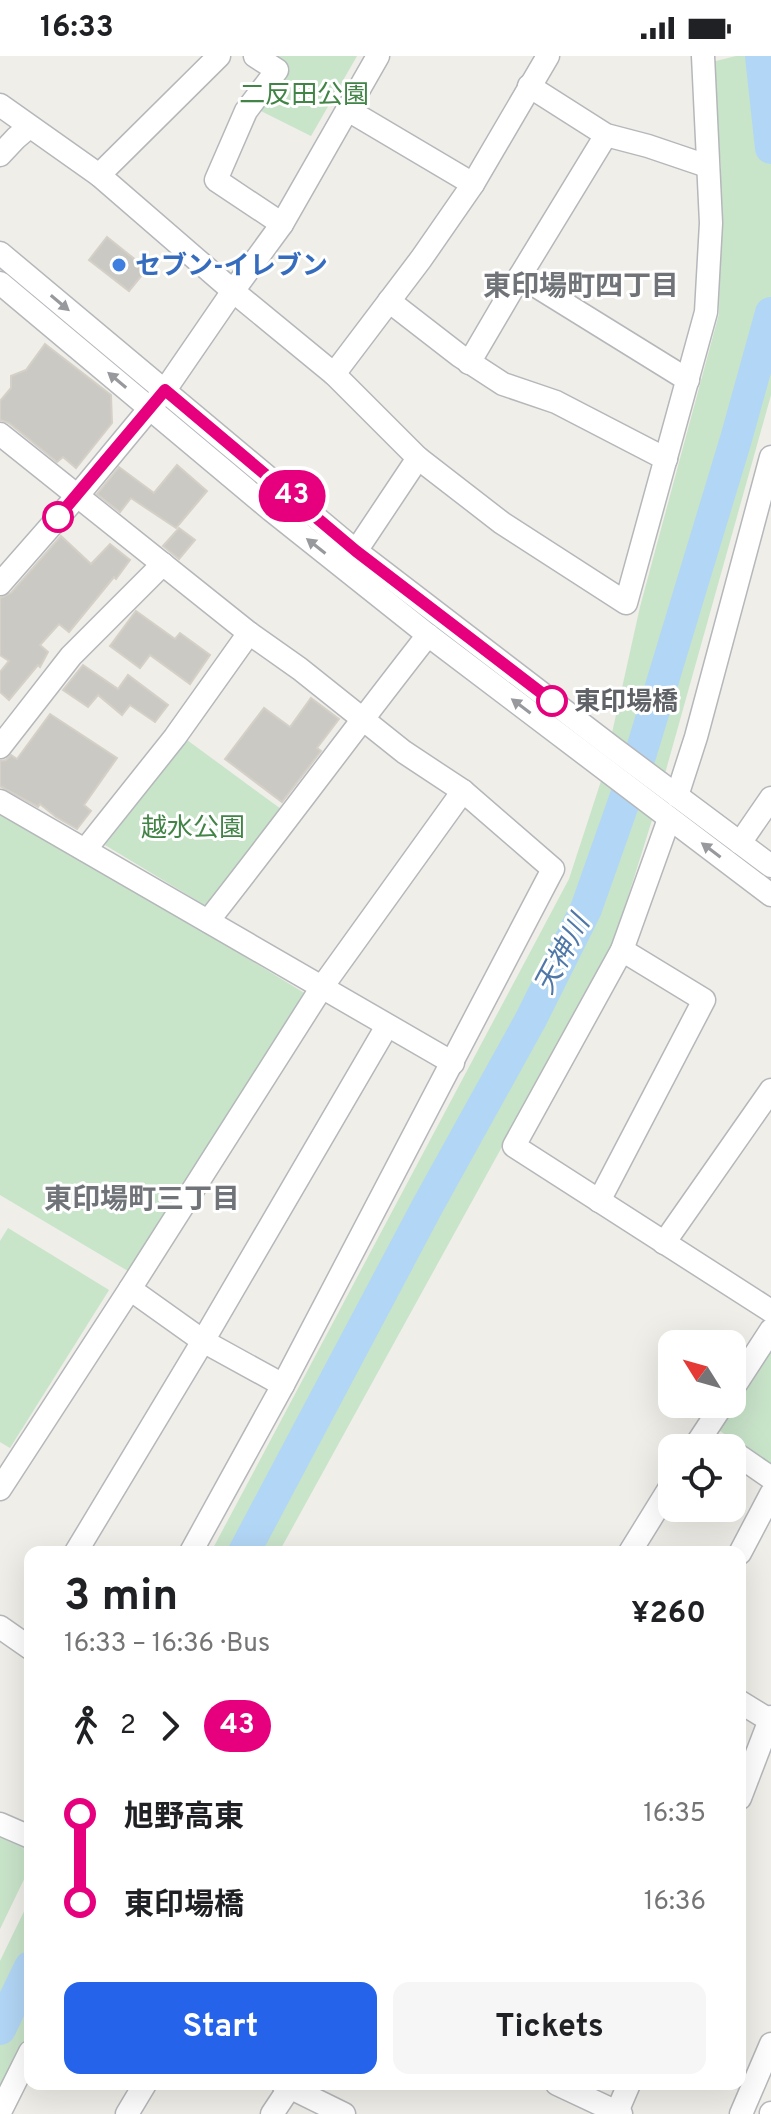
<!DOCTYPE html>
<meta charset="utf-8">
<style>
:root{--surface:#fff;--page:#f6f6f6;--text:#202124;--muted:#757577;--accent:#2563eb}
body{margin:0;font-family:Overpass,"Noto Sans JP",sans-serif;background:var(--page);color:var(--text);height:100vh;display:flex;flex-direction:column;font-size:30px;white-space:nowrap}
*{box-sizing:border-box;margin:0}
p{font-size:26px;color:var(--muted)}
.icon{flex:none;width:44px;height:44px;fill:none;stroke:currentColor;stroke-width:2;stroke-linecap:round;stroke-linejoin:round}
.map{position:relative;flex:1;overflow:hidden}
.sheet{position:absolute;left:24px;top:1490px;width:722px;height:544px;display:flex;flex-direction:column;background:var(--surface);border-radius:16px;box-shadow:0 8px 32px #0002}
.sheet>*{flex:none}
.badge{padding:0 16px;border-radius:26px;font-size:28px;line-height:52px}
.needle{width:52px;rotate:307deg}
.tools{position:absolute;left:658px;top:1274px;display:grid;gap:16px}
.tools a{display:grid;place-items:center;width:88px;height:88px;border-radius:16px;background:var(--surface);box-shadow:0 8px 32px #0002;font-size:40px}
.map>.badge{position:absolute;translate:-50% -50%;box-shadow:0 0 0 4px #fff}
.legs{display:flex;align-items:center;gap:12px;height:88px;padding:0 40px;font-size:26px}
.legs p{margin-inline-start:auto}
.head{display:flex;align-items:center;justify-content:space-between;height:136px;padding:0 40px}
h1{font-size:44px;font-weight:700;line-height:60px}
.primary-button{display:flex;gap:16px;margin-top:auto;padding:16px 40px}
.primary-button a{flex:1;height:92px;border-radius:16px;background:var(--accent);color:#fff;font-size:32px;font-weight:700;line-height:92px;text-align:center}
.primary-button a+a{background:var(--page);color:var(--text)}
ul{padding:0 40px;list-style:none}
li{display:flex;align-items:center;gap:28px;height:88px;font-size:30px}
li i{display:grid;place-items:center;width:12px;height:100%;margin:0 10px;background:currentColor}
li i::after{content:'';width:20px;height:20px;margin:-10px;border:6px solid;border-radius:50%;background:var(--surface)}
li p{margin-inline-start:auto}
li:first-child i{background:linear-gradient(#0000 50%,currentColor 0)}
li:last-child i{background:linear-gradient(currentColor 50%,#0000 0)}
.status{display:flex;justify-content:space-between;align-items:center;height:56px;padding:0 40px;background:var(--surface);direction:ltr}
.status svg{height:22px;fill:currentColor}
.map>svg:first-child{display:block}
.green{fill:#c8e4c9}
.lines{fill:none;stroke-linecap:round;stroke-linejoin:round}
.river{stroke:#b2d6f6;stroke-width:32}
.building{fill:#cbc9c4;stroke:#d4d0c7;stroke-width:2}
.minor-casing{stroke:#b5b7bb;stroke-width:25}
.minor{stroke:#fff;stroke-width:22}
.oneway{fill:#97999c}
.line-1-casing{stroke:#fff;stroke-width:18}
.line-1{stroke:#e6007e;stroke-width:12}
.shop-dot{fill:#3f7fe0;stroke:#fff;stroke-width:3}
.stop-1-dot{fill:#fff;stroke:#e6007e;stroke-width:4}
.labels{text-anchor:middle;stroke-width:6;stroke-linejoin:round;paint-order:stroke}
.park-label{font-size:26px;fill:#418446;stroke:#fff}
.shop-label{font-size:26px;font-weight:bold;fill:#366cbe;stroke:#fff;text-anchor:start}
.stop-label{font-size:26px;font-weight:bold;fill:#5f6266;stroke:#fff;text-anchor:start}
.neighbourhood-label{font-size:28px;font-weight:bold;fill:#707478;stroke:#fff}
.water-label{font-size:28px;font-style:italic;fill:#4f77a7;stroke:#fff}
</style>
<div class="status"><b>16:33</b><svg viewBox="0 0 49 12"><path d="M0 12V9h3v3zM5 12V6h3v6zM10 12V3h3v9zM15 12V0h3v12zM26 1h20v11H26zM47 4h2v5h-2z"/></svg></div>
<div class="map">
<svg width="771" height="2058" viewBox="0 0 771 2058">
<rect width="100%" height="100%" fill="#efeee8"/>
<g class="green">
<path d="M270,0H357L311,80L261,55L290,13Z"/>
<path d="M736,0H771V339L652,764L613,889L279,1496H211L569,823L602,722L640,551L719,258L721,111L712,6Z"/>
<path d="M187,684L281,753L206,850L105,789Z"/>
<path d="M0,751L306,938L128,1215L0,1139Z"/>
<path d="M8,1172L109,1234L10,1392L0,1386V1185Z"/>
<path d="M771,1286V1412L716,1372Z"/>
<path d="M0,1781L30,1795V1811L0,1873Z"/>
<path d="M30,1843V1973L0,2033V1905Z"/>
</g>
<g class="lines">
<g class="river">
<path d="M761,0L771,92"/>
<path d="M244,1496L427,1151L531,963L586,853L640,700L736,383L771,257"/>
<path d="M0,1973L30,1911"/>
</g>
</g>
<g class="building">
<path d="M107,181L147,213L129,235L89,204Z"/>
<path d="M45,288L111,339L112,367L76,412L63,401L57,406L9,367L0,364V345L11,332V320L26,314Z"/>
<path d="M177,409L207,435L176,472L131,442L120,456L97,438L119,411L154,437Z"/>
<path d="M179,472L195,484L179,503L163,490Z"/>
<path d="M61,480L91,508L110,488L130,504L116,523L114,521L69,576L59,568L40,589L48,596L40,611L38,609L9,644L0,636V616L9,605L0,599V542L11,537Z"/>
<path d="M136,555L175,583L180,577L210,599L190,628L150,599L140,612L110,590Z"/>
<path d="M83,609L118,633L128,619L168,649L155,666L130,649L122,659L98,639L88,651L63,634Z"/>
<path d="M311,642L339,663L317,692L321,695L282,746L225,703L264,652L290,671Z"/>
<path d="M50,658L117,702L84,749L91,755L77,773L56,761L40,748L38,751L0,730V705L6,704L11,699L17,703Z"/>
</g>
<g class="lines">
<g class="minor-casing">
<g id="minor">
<path d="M255,0L277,14L246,55L216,124L282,168"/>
<path d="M529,30L606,79L648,90L707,110"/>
<path d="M0,49L99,119L233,235L334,318L418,402L502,467L626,547L706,256L711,167L703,0"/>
<path d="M348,54L473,128"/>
<path d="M0,99L16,82L29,71"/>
<path d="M99,119L219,0"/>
<path d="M0,197L356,495L613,692L771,810"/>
<path d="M520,220L688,324"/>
<path d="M0,227L271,454L428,579L771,839"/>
<path d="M389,245L460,300L503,328L556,346L666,403"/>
<path d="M469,307L520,220L606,79"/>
<path d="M334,318L421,203L473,128L548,0"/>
<path d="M0,378L249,577L300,613L404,696L463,735L553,813L283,1329L191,1496"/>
<path d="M356,495L418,402"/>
<path d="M0,528L78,439L165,334L233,235L282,168L378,0"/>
<path d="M0,691L71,600L163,508"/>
<path d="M677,740L696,681L771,401"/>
<path d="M0,745L453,1007"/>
<path d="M669,763L622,894L514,1090L771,1255"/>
<path d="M740,787L771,742"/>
<path d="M85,794L175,681L249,577"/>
<path d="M208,865C283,770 354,673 428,579"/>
<path d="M599,1145L704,944L622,894"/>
<path d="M664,1187L771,1034"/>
<path d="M130,1233L203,1285L283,1329"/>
<path d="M732,1334L771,1274"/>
<path d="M694,1392L723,1348"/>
<path d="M732,1395L771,1422"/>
<path d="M0,1433L130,1233L322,931L463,735"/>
<path d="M76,1496L203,1285L387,970"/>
<path d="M630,1496L672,1428"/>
<path d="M740,1497L771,1438"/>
<path d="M0,1571L30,1592"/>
<path d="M740,1646L771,1665"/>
<path d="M740,1742L771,1661"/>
<path d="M0,1768L30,1781"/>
<path d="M283,2028L344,2058"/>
<path d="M557,2028L621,2058"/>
<path d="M0,2056L30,1996"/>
<path d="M617,2056L629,2028"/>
<path d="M127,2058L145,2028"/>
<path d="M272,2058L292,2028"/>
<path d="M741,2058L771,1988"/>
<path d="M771,2058V2057"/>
</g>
</g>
<use href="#minor" class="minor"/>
</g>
<defs><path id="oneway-solid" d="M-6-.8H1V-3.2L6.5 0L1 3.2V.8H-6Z" transform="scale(2)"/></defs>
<g class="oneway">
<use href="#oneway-solid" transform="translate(60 247) rotate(40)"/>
<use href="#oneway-solid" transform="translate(117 324) rotate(-140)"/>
<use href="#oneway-solid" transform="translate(316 490) rotate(-142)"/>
<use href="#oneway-solid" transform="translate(521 650) rotate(-143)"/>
<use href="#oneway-solid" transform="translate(711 794) rotate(-143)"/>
</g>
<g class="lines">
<g class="line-1-casing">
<path id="line-1" d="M58,461L165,334L356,495L552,645"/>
</g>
<use href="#line-1" class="line-1"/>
</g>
<circle class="shop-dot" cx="119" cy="209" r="8"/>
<g class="stop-1-dot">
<circle cx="58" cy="461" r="14"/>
<circle cx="552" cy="645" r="14"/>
</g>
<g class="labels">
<g class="park-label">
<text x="304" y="47">二反田公園</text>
<text x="193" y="780">越水公園</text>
</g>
<g class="shop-label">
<text x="135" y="218">セブン-イレブン</text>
</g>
<g class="stop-label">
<text x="574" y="654">東印場橋</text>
</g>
<g class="neighbourhood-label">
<text x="581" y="239">東印場町四丁目</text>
<text x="142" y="1152">東印場町三丁目</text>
</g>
<g class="water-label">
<text transform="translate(561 898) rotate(-62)" y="10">天神川</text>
</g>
</g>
</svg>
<div class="tools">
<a><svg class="needle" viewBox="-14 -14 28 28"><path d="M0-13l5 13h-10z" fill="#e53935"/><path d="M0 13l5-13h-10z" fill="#757577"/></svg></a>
<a><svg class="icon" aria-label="locate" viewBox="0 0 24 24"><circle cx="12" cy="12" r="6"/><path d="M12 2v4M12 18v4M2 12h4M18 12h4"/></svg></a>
</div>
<b class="badge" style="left:292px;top:440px;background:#e6007e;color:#fff">43</b>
<section class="sheet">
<div class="head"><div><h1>3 min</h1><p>16:33 – 16:36 · Bus</p></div><b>¥260</b></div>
<div class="legs"><svg class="icon" aria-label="walk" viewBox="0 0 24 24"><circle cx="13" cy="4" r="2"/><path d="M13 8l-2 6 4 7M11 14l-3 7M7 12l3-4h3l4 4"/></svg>2<svg class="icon" aria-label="forward" viewBox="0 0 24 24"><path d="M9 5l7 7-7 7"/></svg><b class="badge" style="background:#e6007e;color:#fff">43</b></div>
<ul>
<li><i style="color:#e6007e"></i><b>旭野高東</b><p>16:35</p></li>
<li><i style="color:#e6007e"></i><b>東印場橋</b><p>16:36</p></li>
</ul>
<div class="primary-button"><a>Start</a><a>Tickets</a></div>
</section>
</div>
